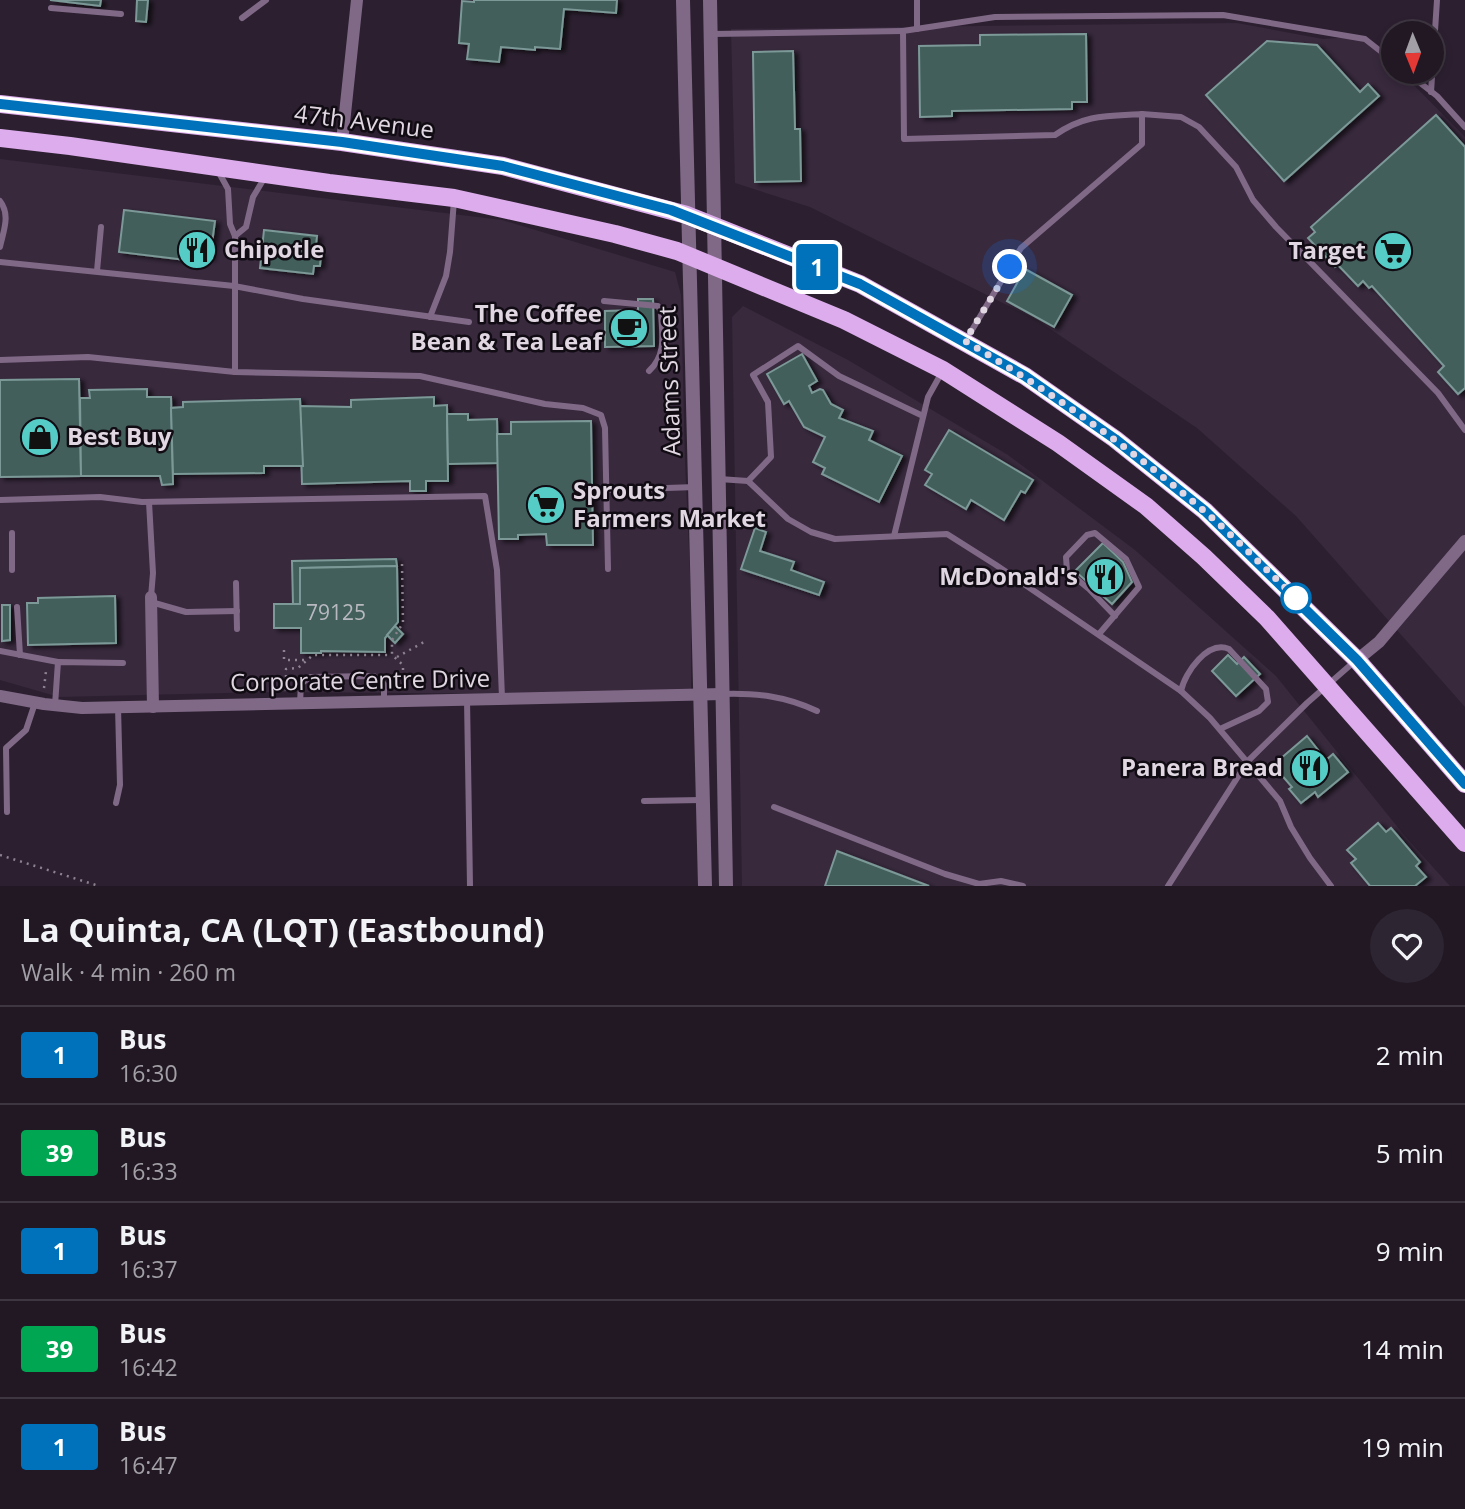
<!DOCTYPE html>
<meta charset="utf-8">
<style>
:root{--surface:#211824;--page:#2d2531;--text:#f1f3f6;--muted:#a2a0a6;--line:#3e3741}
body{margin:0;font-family:"Open Sans",sans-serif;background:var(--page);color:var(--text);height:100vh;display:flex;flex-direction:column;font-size:26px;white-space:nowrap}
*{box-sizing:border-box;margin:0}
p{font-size:23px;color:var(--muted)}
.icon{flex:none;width:38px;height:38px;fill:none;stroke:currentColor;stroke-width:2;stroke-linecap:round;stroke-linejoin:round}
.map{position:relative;height:886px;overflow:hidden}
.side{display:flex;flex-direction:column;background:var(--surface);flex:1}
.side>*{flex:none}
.badge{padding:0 14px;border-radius:5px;font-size:24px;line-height:46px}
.needle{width:46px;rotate:179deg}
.tools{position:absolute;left:1381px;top:21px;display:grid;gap:14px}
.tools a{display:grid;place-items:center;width:63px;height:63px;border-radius:50%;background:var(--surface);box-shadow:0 4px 10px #0003,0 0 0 2px var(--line);font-size:35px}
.you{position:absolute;width:35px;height:35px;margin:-18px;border:5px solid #fff;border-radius:50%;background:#1a73e8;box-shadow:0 0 0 10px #1a73e833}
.map>.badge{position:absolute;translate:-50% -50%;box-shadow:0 0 0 4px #fff}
.round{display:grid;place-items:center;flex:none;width:74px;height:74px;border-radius:37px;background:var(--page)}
.overview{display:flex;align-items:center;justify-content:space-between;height:119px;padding:0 21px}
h1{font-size:33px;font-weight:700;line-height:52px}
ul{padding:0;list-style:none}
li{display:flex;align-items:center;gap:21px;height:98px;padding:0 21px;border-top:2px solid var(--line)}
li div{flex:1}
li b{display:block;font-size:26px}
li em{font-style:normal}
li .badge{min-width:77px;font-weight:700;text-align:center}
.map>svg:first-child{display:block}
.built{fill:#38293d}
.building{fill:#425e5c;stroke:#7b9997;stroke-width:2;filter:url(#shadow)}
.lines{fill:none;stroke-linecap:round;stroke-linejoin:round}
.path{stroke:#8d8290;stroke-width:2.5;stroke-dasharray:2 5;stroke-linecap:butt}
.service{stroke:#806987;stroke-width:6}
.minor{stroke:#806987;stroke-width:12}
.tertiary{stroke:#806987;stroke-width:14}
.primary{stroke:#ddacec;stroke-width:18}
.line-casing{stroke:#fff;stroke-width:16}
.line{stroke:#0072bc;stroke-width:10}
.walk{stroke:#e0d7e2;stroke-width:7;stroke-dasharray:0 12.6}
.stop-dot{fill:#fff;stroke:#0072bc;stroke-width:3.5}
.labels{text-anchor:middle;stroke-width:5;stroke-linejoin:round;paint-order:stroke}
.number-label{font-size:21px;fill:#b8b9c0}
.street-label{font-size:24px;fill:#e0d7e2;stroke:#110c13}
.poi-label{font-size:24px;font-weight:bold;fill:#e0d7e2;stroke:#110c13;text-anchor:end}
</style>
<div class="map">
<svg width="1465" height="886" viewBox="0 0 1465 886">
<defs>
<filter id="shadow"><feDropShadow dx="4.5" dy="2.5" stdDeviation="2" flood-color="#0009"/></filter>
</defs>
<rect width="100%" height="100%" fill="#2c2030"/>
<g class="built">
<path d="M1237,23L1323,39L1366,36L1393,63V72H1401L1465,137V707L1296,516L1197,428L1037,320L810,207L735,183L731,29Z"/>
<path d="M0,159L502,220L675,272L681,295L685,461L691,595V695L271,692L59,697L0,680Z"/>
<path d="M743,306L848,360L1008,455L1135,550L1276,676L1404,835L1450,886H742L732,317Z"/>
</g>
<g class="building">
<path d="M50,0H101L100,6Z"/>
<path d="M137,0H148L146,22L136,21Z"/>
<path d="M474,0H617L616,13L564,9L560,49L535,47V50L501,47L499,62L467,59L469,44L459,43L462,1L474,2Z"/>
<path d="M1086,34L1087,102H1072V109L952,111V116L920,117L919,46L980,45V35Z"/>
<path d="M1267,41L1317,45L1360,92L1368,84L1379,96L1284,181L1206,95Z"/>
<path d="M793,51L795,129H800L801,181L755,182L753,52Z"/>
<path d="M1436,115L1465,147V388L1458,394L1438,372L1444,366L1372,286L1369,288L1363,281L1358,286L1338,265L1335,267L1308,238L1315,232L1311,227Z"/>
<path d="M124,210L215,221L210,258L203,257V262L119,252Z"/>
<path d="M264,230L317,236L315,254H321L320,266H314L313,274L260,268Z"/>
<path d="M1025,269L1072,295L1054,327L1007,301Z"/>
<path d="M638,299H653L654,346L605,347V311L638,310Z"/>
<path d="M802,354L817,381L809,386L812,393L820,389L823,390L831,404L843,410L839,418L873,431L869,440L902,456L879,502L822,474L825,468L813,462L825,437L804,427L789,401L784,404L767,374Z"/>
<path d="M79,379L81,476L0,477V380Z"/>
<path d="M147,389V397H171L173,484L162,485L160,476H81L80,398H90L89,390Z"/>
<path d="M434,397V406L447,405L448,481H426V491H410V481L302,484L300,406L351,407V400Z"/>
<path d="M300,399L303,466H264V473L173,474L171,408L183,407V402Z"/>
<path d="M447,414H468V420L497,419L498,463L448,464Z"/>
<path d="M591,421L593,545H547L546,534L518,535V539H499L497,434H511V422Z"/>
<path d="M949,430L1033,480L1025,493L1021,491L1004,520L971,500L966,509L925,485L932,474L925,470Z"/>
<path d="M755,528L766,532L760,551L794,562L791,570L824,582L819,595L741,569Z"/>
<path d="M1103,543L1123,562L1132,582L1112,604L1075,571Z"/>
<path d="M396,559L397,566L300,568V604H293L292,561Z"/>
<path d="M397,566L398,622L385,638V652L321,651V653H301V628H274V604H300V568Z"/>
<path d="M115,596L116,643L28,645L27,603H38V598Z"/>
<path d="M2,605H10V640L2,641Z"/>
<path d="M395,626L403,634L395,643L387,635Z"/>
<path d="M1228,655L1237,664L1244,657L1260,674L1236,696L1212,671Z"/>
<path d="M1307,736L1326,760L1333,754L1348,772L1318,797L1315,792L1301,803L1289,789L1292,787L1273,765Z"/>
<path d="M1378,823L1386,832L1391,828L1420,862L1416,866L1426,877L1415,886H1370L1351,863L1356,859L1347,850Z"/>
<path d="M837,851L929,886H825Z"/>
</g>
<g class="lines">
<g class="path">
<path d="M402,564L403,623L392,640V655L403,665V688"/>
<path d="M284,650V660H308"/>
<path d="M397,657L424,642"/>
<path d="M44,688L46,671"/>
<path d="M286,691V669L298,668L313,655H392"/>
<path d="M0,855L99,886"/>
</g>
<g class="service">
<path d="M51,8L121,14"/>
<path d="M242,18L266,0"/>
<path d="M917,29V0"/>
<path d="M711,34L903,31"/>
<path d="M1406,72L1437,96L1465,127"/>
<path d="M1431,92L1437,0"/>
<path d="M1142,114L1181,117L1199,127L1236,167L1253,200L1276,227L1438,393L1465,430"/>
<path d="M218,171L228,189L230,224L235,236V372"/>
<path d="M0,201C11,215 3,232 0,247"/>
<path d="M235,236L246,227L253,197L265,177"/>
<path d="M0,262L234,286L303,299L469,322"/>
<path d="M97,271L101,227"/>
<path d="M604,301L658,306L661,312C662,334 667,354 649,371"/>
<path d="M430,317L446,276L450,252L454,200"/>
<path d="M966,340L1021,248L1142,144V114C1108,116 1085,114 1055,135L904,139L903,31L995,17L1223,15L1365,39L1393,61"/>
<path d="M0,360L88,357L235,372L420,376L545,404L583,408L601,415L605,428L608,569"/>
<path d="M719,479L748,481L788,519L811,532L835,539L947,534L996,565L1181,691L1210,718L1280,801L1291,827L1310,858L1331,886"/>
<path d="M748,481L771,457L768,402L753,375L798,346L839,376L923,416"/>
<path d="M607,490L696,487"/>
<path d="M0,500L100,497L142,502L485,496L497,570L502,698"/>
<path d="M149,502L153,573L151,597"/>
<path d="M894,536L928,397L942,372"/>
<path d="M12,570V533"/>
<path d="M236,583L237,629"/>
<path d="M151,602L186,612L237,611"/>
<path d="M17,607L20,655"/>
<path d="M1099,634L1139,587L1126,559L1095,533L1087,535L1066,557L1067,571L1089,589L1115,616"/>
<path d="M0,651L58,662"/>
<path d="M1181,691C1185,672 1208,640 1229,649L1266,689L1268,702L1259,711L1220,729"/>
<path d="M723,694C757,693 785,696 817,711"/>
<path d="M467,699L470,886"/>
<path d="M300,703L301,684L310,677L374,676L384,684V701"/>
<path d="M55,705L58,662L123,663"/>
<path d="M644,801L701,800"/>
<path d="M116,803L120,785L118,707"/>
<path d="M774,807L945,874L979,884L1001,881L1023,886"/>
<path d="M7,812L6,748L26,730L35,703"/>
<path d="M1168,886L1248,761L1307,703L1355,661"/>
</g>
<g class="minor">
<path d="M342,142L357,0"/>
<path d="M151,597L153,707"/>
<path d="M1357,660L1379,642L1465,541"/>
<path d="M0,696L44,704L82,708L723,694"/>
</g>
<g class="tertiary">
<path d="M683,0L705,886"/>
<path d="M710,0L726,886"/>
</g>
<g class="primary">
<path d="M0,104L342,142L503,166L687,215L860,284L1025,376L1115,439L1205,511L1357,660L1465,784"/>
<path d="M0,138L70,146L329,183L454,198L615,234L677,251L844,320L943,370L1058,443L1146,506L1204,557L1267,618L1465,843"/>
</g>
</g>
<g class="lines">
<g class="line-casing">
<path id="line" d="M0,104L342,142L503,166L671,210L860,284L1025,376L1115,439L1205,511L1357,660L1465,784"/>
</g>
<use href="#line" class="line"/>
<path class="walk" d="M1010,267L965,341C1050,391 1129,447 1203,510C1236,538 1265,569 1296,598"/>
</g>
<defs>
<g id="restaurant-disc" transform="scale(2.0125)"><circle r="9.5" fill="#55cdc6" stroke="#110c13"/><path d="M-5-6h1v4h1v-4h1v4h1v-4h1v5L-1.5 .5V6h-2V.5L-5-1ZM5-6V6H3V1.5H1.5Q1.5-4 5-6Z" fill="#111"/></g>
<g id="supermarket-disc" transform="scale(2.0125)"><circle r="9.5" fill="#55cdc6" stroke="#110c13"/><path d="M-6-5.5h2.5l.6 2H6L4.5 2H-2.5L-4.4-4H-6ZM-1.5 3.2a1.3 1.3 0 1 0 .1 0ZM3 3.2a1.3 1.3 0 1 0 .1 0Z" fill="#111"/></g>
<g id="cafe-disc" transform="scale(2.0125)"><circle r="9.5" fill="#55cdc6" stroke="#110c13"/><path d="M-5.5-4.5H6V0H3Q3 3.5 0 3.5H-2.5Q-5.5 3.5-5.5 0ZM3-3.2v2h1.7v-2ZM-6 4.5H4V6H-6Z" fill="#111"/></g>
<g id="shop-disc" transform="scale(2.0125)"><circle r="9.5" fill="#55cdc6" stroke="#110c13"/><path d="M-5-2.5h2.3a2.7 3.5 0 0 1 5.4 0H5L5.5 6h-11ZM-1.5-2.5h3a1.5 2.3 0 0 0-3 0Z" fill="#111"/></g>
</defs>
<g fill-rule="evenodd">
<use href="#restaurant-disc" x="197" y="250"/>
<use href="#supermarket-disc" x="1393" y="251"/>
<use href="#cafe-disc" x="629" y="328"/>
<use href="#shop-disc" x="40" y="437"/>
<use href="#supermarket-disc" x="546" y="505"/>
<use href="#restaurant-disc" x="1105" y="577"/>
<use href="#restaurant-disc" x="1310" y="768"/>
</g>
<circle class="stop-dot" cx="1296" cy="598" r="14"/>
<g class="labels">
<g class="number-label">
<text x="336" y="620">79125</text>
</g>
<g class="street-label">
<text transform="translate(364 122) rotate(7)" y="8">47th Avenue</text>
<text transform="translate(670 381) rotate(-92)" y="8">Adams Street</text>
<text transform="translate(360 681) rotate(-1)" y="8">Corporate Centre Drive</text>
</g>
<g class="poi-label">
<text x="224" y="258" text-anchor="start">Chipotle</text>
<text x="1366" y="259">Target</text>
<text x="602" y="322">The Coffee<tspan x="602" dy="28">Bean &amp; Tea Leaf</tspan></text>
<text x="67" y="445" text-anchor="start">Best Buy</text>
<text x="573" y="499" text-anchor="start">Sprouts<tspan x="573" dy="28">Farmers Market</tspan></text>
<text x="1078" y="585">McDonald's</text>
<text x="1283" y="776">Panera Bread</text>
</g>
</g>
</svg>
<div class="tools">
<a><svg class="needle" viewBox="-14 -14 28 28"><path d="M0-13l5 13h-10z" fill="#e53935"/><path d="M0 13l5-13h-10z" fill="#a2a0a6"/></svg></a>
</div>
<div class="you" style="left:1010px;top:267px"></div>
<b class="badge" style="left:817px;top:267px;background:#0072bc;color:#fff">1</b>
</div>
<section class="side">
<div class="overview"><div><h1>La Quinta, CA (LQT) (Eastbound)</h1><p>Walk · 4 min · 260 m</p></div><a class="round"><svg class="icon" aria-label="heart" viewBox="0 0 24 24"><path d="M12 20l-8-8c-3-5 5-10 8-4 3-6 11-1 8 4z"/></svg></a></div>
<ul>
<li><span class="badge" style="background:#0072bc;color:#fff">1</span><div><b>Bus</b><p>16:30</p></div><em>2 min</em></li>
<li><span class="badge" style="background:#00a651;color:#fff">39</span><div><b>Bus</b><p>16:33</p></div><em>5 min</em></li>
<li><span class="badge" style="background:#0072bc;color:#fff">1</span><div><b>Bus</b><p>16:37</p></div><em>9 min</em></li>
<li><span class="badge" style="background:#00a651;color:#fff">39</span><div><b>Bus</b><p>16:42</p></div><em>14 min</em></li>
<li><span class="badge" style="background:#0072bc;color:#fff">1</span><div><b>Bus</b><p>16:47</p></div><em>19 min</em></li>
</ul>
</section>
